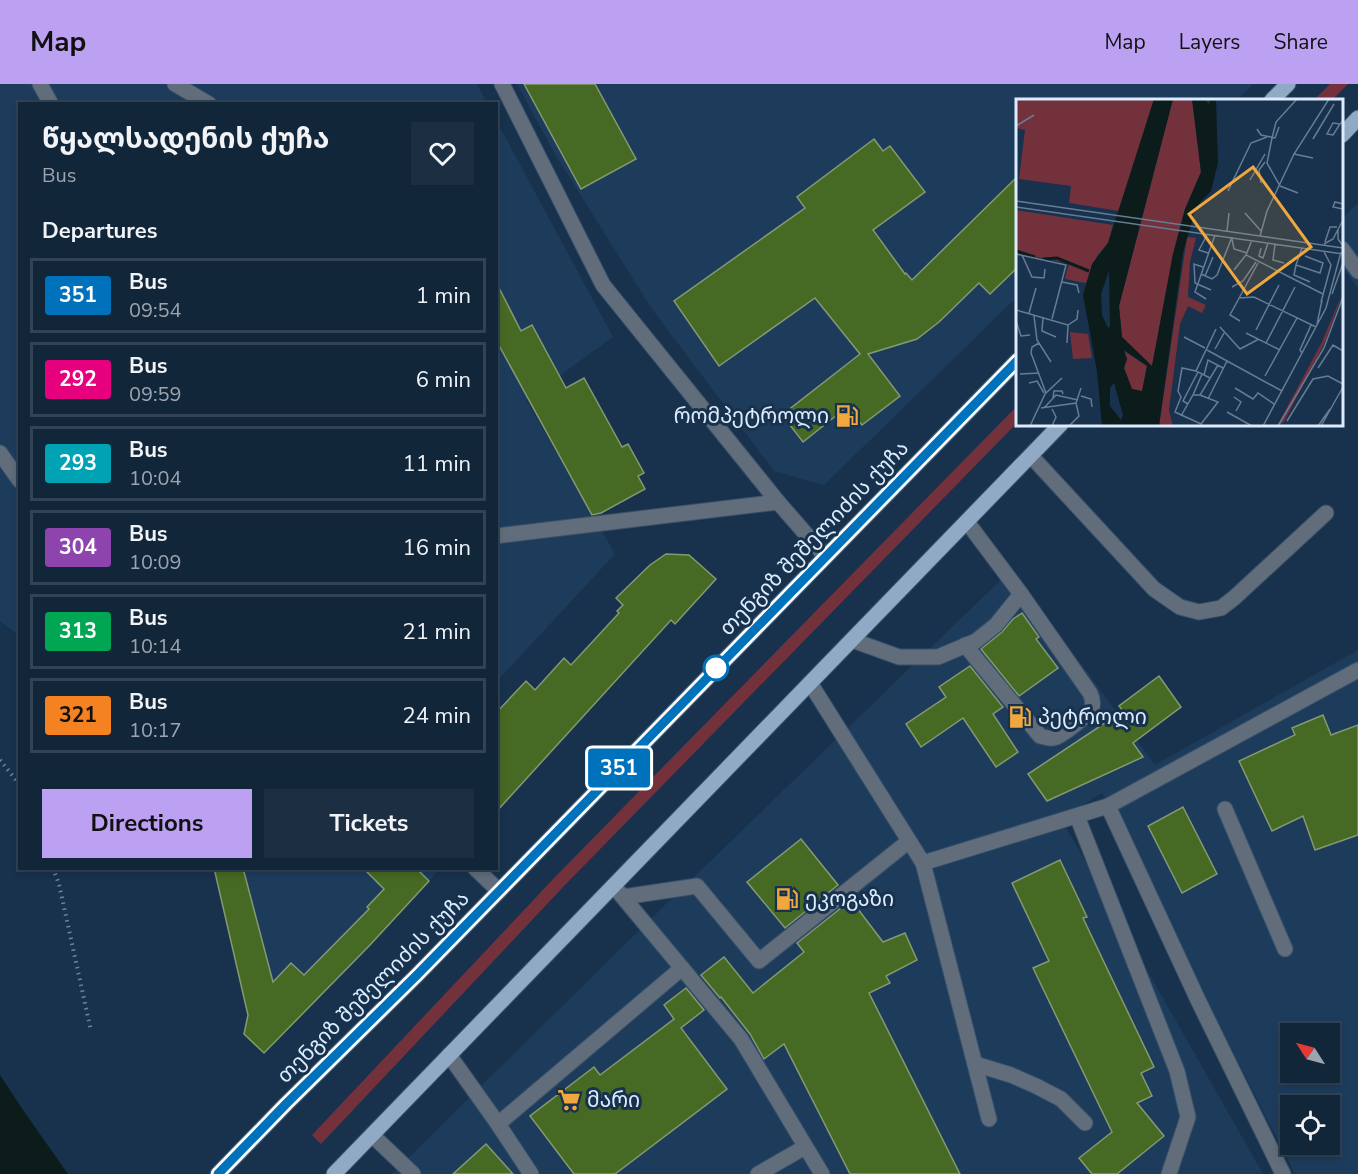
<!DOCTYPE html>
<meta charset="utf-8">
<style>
:root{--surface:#12263a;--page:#1b2e42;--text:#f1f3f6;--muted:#9ca5af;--line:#314354;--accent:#bca0f2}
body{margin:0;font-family:"Nunito Sans","Noto Sans Georgian",sans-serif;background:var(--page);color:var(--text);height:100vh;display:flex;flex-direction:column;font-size:22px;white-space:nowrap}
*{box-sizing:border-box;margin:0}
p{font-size:20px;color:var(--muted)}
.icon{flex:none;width:33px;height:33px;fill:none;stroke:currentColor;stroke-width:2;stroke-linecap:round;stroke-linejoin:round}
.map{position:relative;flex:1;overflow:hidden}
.side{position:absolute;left:18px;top:18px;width:480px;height:768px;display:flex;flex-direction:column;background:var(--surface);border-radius:0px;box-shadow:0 3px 9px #0003,0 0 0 2px var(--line)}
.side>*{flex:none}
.badge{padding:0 12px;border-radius:4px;font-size:21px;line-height:39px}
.needle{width:39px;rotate:306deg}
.tools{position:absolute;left:1280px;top:939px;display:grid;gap:12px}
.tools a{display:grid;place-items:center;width:60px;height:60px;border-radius:0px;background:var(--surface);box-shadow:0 3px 9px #0003,0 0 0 2px var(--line);font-size:30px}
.map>.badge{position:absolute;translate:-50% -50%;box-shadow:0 0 0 3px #fff}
h2{padding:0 24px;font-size:22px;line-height:54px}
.round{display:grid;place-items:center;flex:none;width:63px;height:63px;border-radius:0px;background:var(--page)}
.overview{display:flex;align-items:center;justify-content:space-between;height:102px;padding:0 24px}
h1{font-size:28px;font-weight:700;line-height:45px}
.cta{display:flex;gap:12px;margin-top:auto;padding:12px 24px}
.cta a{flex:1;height:69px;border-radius:0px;background:var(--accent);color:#111;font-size:24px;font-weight:700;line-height:69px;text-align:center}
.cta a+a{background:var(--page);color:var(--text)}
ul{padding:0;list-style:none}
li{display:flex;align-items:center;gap:18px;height:75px;margin:0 12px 9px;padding:0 12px;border:3px solid var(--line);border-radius:0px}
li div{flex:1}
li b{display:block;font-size:22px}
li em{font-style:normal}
li .badge{min-width:66px;font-weight:700;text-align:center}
header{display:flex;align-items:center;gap:36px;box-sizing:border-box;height:84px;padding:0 30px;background:var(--accent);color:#111}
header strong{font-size:28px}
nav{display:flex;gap:33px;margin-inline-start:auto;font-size:21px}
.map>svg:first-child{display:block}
.built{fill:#1d3c5c;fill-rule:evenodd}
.green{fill:#73313c}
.water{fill:#0c1c1b}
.building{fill:#466a23;stroke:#849973;stroke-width:1.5}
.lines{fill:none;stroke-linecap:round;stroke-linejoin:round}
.minor-casing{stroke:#375069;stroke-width:17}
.major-casing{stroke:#375069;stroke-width:17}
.path{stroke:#6f849b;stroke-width:4;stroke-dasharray:1.5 4.5;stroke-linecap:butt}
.minor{stroke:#616d7b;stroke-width:15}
.major{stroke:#90a9c5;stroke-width:15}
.line-casing{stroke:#fff;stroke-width:14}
.line{stroke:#0072bc;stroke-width:9}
.stop-dot{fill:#fff;stroke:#0072bc;stroke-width:3}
.labels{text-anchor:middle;stroke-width:6;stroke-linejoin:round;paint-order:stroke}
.poi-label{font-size:21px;fill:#dcecfe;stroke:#18324d;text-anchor:start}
.street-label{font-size:21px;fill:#dcecfe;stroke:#18324d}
.inset-river{fill:none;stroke:#0c1c1b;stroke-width:3}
.inset-road{fill:none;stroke:#667c94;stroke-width:1.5}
.view{fill:#efa73e;fill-opacity:0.15;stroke:#efa73e;stroke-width:3}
.inset-edge{fill:none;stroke:#dcecfe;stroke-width:3}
</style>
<header>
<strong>Map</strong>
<nav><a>Map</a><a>Layers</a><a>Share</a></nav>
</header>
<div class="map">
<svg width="1358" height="1090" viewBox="0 0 1358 1090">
<rect width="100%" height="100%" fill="#18324d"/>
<g class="built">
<path d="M0,0H477L487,19L20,20L19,551L0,537Z"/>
<path d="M517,0H1253L1237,16H1018L1017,213L824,401L774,387L652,225L555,70Z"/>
<path d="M496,36L613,253L526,316L615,470L497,597Z"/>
<path d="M1358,119V205L1342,182V135Z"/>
<path d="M1012,485L1155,681L1358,566V1090H1295L1102,709L1061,735L1263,1090H392L664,822ZM1290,950H1329V988H1290ZM1290,1022H1329V1060H1290Z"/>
<path d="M214,785H440L362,868L264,969L244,950L251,921Z"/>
</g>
<g class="green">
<path d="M1330,0H1348L1332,16H1314Z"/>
<path d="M1017,322V339L566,800L321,1060L312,1051L557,791Z"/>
</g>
<path class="water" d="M0,991L23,1026L68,1090H0Z"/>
<g class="building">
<path d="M524,0H595L636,75L581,105Z"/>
<path d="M874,55L883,67L890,62L925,108L873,146L905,190L906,189L912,196L1017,93V184L990,210L979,199L939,238L917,255L868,270L900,312L862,341L847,323L803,358L782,331L860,270L815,214L719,282L674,217L805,124L797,113Z"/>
<path d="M496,198L521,247L532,241L566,304L584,294L622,363L628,360L644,389L638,392L645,405L601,429L592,431L496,256Z"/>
<path d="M666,470L689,471L716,495L675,540L671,536L496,728V629L526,597L535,606L564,574L571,581L619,529L617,527L623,521L616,514L650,481Z"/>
<path d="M1022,529L1039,553L1036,555L1058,584L1019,612L981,565L1002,548L1013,535Z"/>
<path d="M970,582L1003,623L993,630L1018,668L996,683L963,634L921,663L906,640L946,613L939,603Z"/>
<path d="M1159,592L1181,623L1133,659L1143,673L1047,717L1028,690L1123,627L1119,622Z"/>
<path d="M1323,631L1331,651L1358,641V751L1315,766L1303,732L1272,747L1239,677L1295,651L1292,644Z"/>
<path d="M1183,723L1217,790L1182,809L1148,742Z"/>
<path d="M801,755L838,801L785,844L747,798Z"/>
<path d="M1060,776L1087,833L1083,834L1154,983L1141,989L1152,1012L1137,1019L1164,1052L1117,1090H1092L1079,1074L1112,1048L1033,884L1049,877L1012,799Z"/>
<path d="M214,784H243L273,898L291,879L304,891L369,825L367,823L384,805L363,784H416L429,797L370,861L264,969L244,950L248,931Z"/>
<path d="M851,816L883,858L905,849L917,876L886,892L890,899L869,909L960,1090H850L784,960L764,975L750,950L721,913L720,914L701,891L724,873L753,909L804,868L797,859Z"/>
<path d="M686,904L704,926L681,944L727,1005L615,1090H574L530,1032L594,983L600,991L674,935L664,921Z"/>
<path d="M486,1060L513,1090H453Z"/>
</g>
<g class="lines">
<g class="minor-casing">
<g id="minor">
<path d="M40,0L51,20"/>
<path d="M175,0L209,20"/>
<path d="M502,0L603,201L778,418L825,472"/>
<path d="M1342,165L1358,187"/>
<path d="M0,369L20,397"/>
<path d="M1031,372L1154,505L1180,523L1199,528L1221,524L1234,514L1326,429"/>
<path d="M496,452L778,418"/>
<path d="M852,556L899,573H938L976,557L996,541L1021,510"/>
<path d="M965,561L1040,652C1044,653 1049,655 1054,654C1062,652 1089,631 1092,623C1093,619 1092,613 1090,609L1021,510L967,438"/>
<path d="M810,599L923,779L1108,722L1358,586"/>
<path d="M1108,722L1198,916L1283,1090"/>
<path d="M1225,725L1285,865"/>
<path d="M1077,732L1177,987L1188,1033L1169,1090"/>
<path d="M923,779L989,1035"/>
<path d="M475,784L499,807"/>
<path d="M617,806L741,955L822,1090"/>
<path d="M623,813L697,802L759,877L909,757"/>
<path d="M449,971L498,1040L531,1090"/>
<path d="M975,980L1011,991L1036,1002L1061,1015L1085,1039"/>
<path d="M498,1040L682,884"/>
<path d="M372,1051L413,1090"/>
<path d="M758,1090L805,1063"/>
</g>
</g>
<g class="major-casing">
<g id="major">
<path d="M1272,16L1288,0"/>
<path d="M1342,51L1358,34"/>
<path d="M218,1090L286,1020L417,891L1018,276"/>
<path d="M334,1090L1061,340"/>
</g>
</g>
<g class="path">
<path d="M0,676L20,701"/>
<path d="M53,784L59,800L91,947"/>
</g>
<use href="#minor" class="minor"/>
<use href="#major" class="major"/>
</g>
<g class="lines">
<g class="line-casing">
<path id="line" d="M218,1090L286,1020L417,891L1018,276"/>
</g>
<use href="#line" class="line"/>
</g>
<defs>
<g id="fuel-bare" transform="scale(1.8)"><path d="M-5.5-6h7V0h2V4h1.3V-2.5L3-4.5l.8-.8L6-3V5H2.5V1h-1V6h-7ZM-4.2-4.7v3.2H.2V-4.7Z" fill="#efa73e" stroke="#18324d" stroke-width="2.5" paint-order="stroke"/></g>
<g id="supermarket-bare" transform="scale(1.8)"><path d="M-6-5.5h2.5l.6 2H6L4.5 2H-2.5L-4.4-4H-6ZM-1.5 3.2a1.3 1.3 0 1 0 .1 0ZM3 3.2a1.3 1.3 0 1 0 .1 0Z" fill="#efa73e" stroke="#18324d" stroke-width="2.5" paint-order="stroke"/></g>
</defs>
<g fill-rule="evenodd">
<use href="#fuel-bare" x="847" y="332"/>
<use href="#fuel-bare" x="1020" y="633"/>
<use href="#fuel-bare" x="787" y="815"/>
<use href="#supermarket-bare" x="569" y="1016"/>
</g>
<circle class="stop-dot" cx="716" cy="584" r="12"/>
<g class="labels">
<g class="poi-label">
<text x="829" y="339" text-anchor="end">რომპეტროლი</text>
<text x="1038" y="640">პეტროლი</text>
<text x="805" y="822">ეკოგაზი</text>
<text x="587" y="1023">მარი</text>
</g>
<g class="street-label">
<text transform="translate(814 454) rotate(-46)" y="7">თენგიზ შეშელიძის ქუჩა</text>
<text transform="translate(373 903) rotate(-45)" y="7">თენგიზ შეშელიძის ქუჩა</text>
</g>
</g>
<g transform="translate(1016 15)">
<rect width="327" height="327" fill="#18324d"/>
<path d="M0,0H138L103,112L53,104L55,87L3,80L9,31L0,29ZM157,0H176L185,73L169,110L157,155L136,267L106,238L103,207ZM0,111L97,126L92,144L81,157L70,184L49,180L53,164L0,154ZM171,138L180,139L174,163L172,198L190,206L186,214L172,207L164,225L153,311L156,323V327H143ZM327,193L310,241L268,323L261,327L306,243ZM54,233L72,235L76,259L57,260ZM108,252L131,267L126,293L116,290L108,269L111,260Z" fill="#73313c"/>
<path d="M138,0H157L103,207L106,238L136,267L157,155L169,110L185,73L176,0H188L193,5L195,0H200L202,64L195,92L180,108L167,154L143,327H86L81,272L67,196L76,165L92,144ZM93,172L94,227L92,229L86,216L85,195ZM108,251L131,267L126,292L116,290L108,269L111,260ZM98,284L107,316L105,321L94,307V289Z" fill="#0c1c1b" fill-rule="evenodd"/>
<path class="inset-river" d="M0,152L19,158M27,160L41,159L73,172"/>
<path class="inset-road" d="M324,25L317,24L311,35L317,36L324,25L326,23L327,21M0,27L18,16M241,30L245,36L259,39L263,28M297,40L318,5M278,55L297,59M234,81L249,55M245,84L243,71L249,63M264,87L251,64L256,39L260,23L281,0M264,87L282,94M212,92L235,44L251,38M0,102L327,149M327,105L319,103L317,108L327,110M0,108L327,155M229,114L245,132M322,130V140L327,147M211,132L213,114M191,136L183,151L192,154M244,137L251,112L278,55L313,0M216,140L218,150L231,154M236,141L230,156L307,195M309,143L314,128H321M259,145L257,161L268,164M308,145L317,140L327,121M245,149L243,157L247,159L252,144M286,149L280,166L304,174L307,164L289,157M0,155L50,166L36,220M6,156L16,178L28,179L29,170M280,166L278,176L294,183M187,168L178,165L179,184L195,191M218,171L230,156M185,175L196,180L201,176L216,138M189,177L197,158M46,183L61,186L63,194M216,188L227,182L240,163M316,195L327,164M223,199L238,198L300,228M190,200L179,193L199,136M305,203L315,166L308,153M0,211L52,226L51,244M13,214L20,189M18,217L21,241L35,263M27,218L26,232L40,238M0,222L5,237L14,236M224,222L214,216L242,164M301,225L306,201M52,226L61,220L62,211M204,228L224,250L243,240M240,231L263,186M230,234L264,251M168,238L189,249M23,244L16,248L15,254L30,294M250,244L279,188M199,250L208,234M191,251L266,292M286,254L284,251L295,226M302,269L317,246L327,252M180,272L166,269L162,292L165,298L159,313L185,325L202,303L184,296L202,266M4,275L23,274M188,276L192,261L207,269M249,277L281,219M194,279L180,272L200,230M13,284L21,282L28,294M219,289L237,300L242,294L258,305M177,296L186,275M65,297L75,300L76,308M218,298L225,303L220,312M37,299L38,292H46L47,295M192,300L211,262M172,305L167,302L182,273M25,309L60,304L65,289M28,309L40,296L62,301M211,313L236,327M165,317L177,296H184M271,322L297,280L312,277L327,285M14,327L29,295L46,279M36,327L40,318L36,310M53,327L63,317L60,304M247,327L310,209L325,153M262,327L308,249L327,198M302,327L314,310M305,327L327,288"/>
<path class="view" d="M237,68L295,148L231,195L173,115Z"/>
<rect width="327" height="327" class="inset-edge"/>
</g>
</svg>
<div class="tools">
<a><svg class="needle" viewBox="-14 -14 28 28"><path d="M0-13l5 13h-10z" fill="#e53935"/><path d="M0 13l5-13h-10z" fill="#9ca5af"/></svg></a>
<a><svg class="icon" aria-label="locate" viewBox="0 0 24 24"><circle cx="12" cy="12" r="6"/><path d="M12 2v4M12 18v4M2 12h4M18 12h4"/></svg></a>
</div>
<b class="badge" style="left:619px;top:684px;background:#0072bc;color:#fff">351</b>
<section class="side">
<div class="overview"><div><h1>წყალსადენის ქუჩა</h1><p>Bus</p></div><a class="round"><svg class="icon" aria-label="heart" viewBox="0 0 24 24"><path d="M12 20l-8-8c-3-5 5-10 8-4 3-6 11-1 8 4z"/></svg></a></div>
<h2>Departures</h2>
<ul>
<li><span class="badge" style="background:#0072bc;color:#fff">351</span><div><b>Bus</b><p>09:54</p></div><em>1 min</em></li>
<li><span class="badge" style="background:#e6007e;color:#fff">292</span><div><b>Bus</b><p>09:59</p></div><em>6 min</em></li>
<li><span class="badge" style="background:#00a3b4;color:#fff">293</span><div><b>Bus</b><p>10:04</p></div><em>11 min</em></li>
<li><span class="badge" style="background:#8e44ad;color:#fff">304</span><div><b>Bus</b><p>10:09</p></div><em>16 min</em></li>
<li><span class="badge" style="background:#00a651;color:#fff">313</span><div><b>Bus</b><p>10:14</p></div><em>21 min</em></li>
<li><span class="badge" style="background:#f58220;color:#111">321</span><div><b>Bus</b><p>10:17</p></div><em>24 min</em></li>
</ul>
<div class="cta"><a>Directions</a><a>Tickets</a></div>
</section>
</div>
